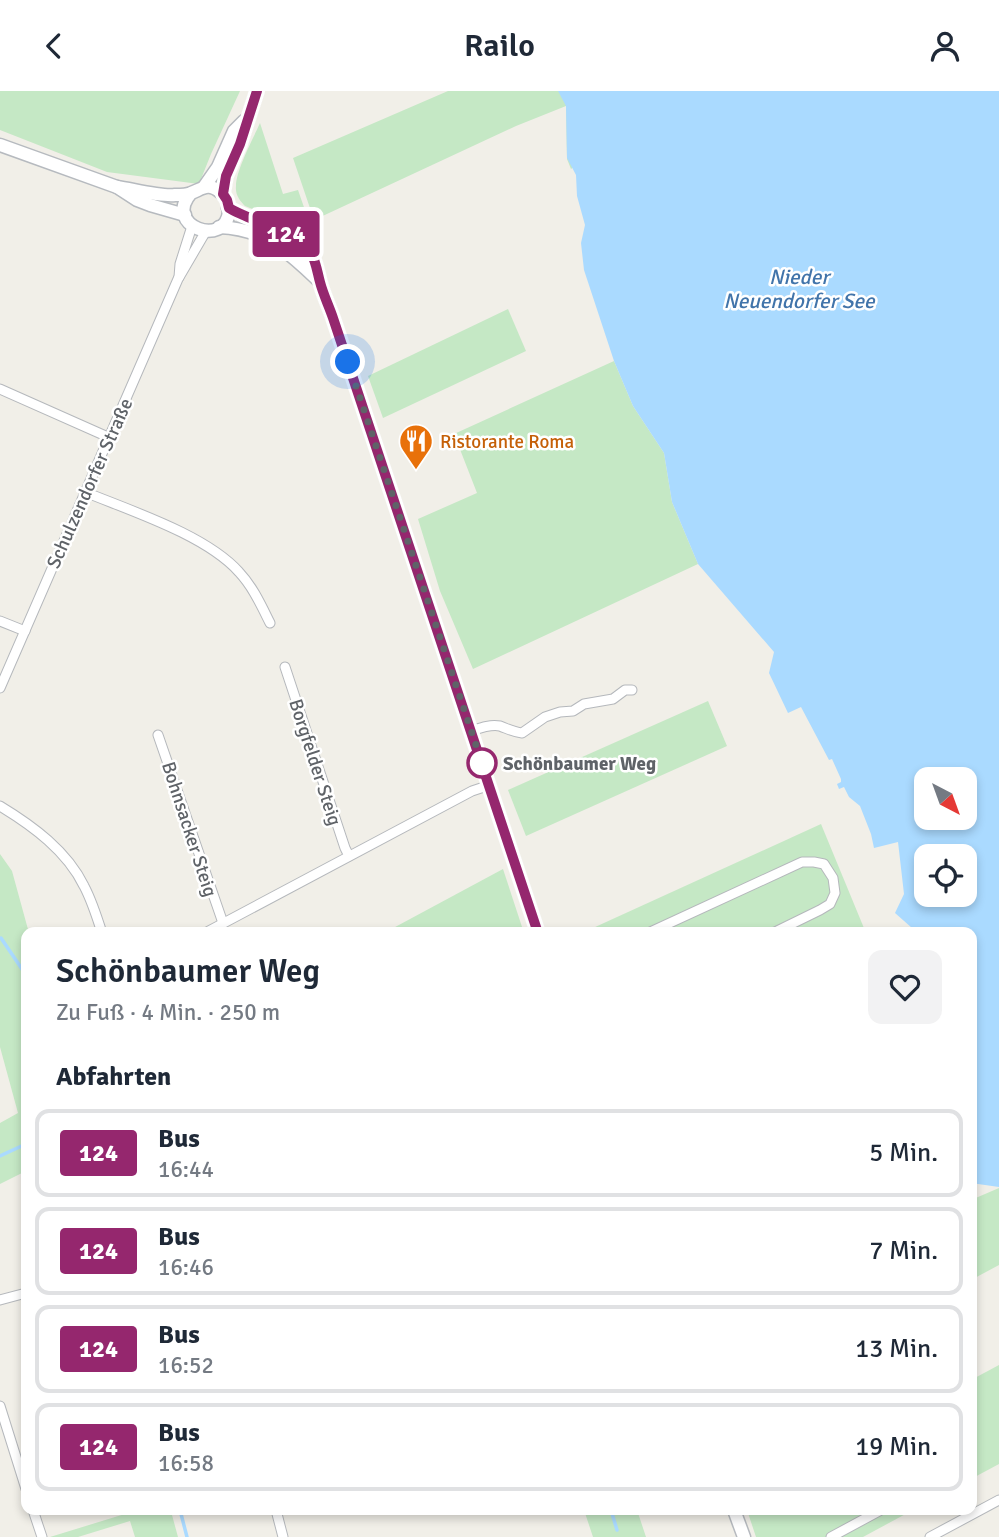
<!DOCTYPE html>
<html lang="de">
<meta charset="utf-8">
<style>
:root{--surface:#fff;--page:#f2f2f3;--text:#1f2937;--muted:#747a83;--line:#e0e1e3}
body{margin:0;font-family:Signika,sans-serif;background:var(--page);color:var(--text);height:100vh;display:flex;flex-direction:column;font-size:26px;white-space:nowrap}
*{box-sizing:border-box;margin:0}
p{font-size:23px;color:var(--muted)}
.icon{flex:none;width:38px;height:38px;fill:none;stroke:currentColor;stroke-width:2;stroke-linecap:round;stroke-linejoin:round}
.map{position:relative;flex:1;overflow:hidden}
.side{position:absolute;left:21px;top:836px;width:956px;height:588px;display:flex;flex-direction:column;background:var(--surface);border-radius:14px;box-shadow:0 4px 10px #0003}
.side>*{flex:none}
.badge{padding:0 14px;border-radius:5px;font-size:24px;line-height:46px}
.needle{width:46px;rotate:139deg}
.fabs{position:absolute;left:914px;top:676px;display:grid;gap:14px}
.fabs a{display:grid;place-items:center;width:63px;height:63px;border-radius:14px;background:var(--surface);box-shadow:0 4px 10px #0003;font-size:35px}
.you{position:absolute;width:35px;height:35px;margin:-18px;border:5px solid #fff;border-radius:50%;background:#1a73e8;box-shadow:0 0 0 10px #1a73e833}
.map>.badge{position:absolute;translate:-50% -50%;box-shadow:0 0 0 4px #fff}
h2{padding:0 35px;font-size:26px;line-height:63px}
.round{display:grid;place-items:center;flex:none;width:74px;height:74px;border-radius:14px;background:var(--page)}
.summary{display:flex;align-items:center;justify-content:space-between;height:119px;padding:0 35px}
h1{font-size:33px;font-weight:600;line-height:52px}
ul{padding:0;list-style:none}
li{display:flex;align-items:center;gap:21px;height:88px;margin:0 14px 10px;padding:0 21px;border:4px solid var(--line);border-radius:14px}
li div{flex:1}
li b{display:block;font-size:26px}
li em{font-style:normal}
li .badge{min-width:77px;font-weight:700;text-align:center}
header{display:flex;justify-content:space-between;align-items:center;height:91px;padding:0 35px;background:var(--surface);font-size:32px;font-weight:600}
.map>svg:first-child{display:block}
.green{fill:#c5e8c5}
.water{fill:#aadaff;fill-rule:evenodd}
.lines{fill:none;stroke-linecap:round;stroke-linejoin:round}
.stream{stroke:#aadaff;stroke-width:3.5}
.minor-casing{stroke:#b5b8bc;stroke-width:11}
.secondary-casing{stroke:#b6babf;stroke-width:15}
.minor{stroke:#fff;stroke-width:9}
.secondary{stroke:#fff;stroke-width:12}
.line-casing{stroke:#fff;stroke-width:16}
.line{stroke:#95276e;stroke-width:10}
.walk{stroke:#5f6368;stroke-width:7;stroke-dasharray:0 12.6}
.stop-dot{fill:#fff;stroke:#95276e;stroke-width:3.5}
.labels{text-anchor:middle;stroke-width:5;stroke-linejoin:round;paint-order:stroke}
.food-label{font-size:19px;fill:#c56008;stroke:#fff;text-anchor:start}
.street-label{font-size:19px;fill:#5f6368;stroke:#fff}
.stop-label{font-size:19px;font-weight:bold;fill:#5f6368;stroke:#fff;text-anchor:start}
.water-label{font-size:21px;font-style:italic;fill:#4174aa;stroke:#fff}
</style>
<header><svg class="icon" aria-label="back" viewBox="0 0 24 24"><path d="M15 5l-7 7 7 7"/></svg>Railo<svg class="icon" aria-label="person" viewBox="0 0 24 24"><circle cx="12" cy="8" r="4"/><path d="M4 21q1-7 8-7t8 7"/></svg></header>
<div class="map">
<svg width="999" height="1446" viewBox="0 0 999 1446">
<rect width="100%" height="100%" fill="#f1efe8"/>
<g class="green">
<path d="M0,0H240L211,63L199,93L107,81L0,39Z"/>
<path d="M448,0H579L591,62L571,78L567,68L566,15L516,35L314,129L293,67Z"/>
<path d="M260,32L283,103L298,99L314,145L313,146L300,138L245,115C240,110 235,104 236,95C236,79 253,48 260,32Z"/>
<path d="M508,218L526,260L383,327L368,285Z"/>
<path d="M614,270L633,315L664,362L672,411L698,473L473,578L440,500L418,428L477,402L454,343Z"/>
<path d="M708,610L727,655L526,745L508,699Z"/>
<path d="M821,733L866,842H582Z"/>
<path d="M0,763L12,780L29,842H26V1080L0,1093V1032L18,1022L0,956Z"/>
<path d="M503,778L524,842H384Z"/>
<path d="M999,1097V1174L971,1189V1109Z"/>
<path d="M999,1274V1373L971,1388V1289Z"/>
<path d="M128,1419H190L172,1424L178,1446H135L130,1430L78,1446H50L128,1422Z"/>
<path d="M584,1419H637L646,1446H593Z"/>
<path d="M747,1419H913L863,1446H756Z"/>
</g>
<path class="water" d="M558,0H999V1096L971,1092V842H911L912,837L895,822L904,803L898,751L874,757L871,743L860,715L849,706L844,696L839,698L837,693L841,691V688L832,668L829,669L801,616L788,622L769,582L774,561L698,473L672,411L664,362L633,315L614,270L584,179L581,152L585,134L577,105L576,84L567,67L566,15ZM926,688H964V726H926ZM926,765H964V803H926Z"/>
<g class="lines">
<g class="stream">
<path d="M1,847L26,884"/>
<path d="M0,1065L26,1053"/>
<path d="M180,1419L187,1446"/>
<path d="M611,1419L617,1439"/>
</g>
<g class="minor-casing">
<g id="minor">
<path d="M179,186L180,173L192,135"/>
<path d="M0,298L108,346"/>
<path d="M85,401C131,420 206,444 239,481C253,496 261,514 270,532"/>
<path d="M0,530L25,540"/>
<path d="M285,576L345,757L349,765"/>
<path d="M0,597L178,188L206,140"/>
<path d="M471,640C480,637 490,633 500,635C508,638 513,641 522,642L545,626L560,621L573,620L584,613L613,608L625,599H632"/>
<path d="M158,644L223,832"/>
<path d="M0,715C33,735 67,760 84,795C92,810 97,826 102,842"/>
<path d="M205,842L472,700L490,694"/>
<path d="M648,842L802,771H814L824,773L833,787L835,802L830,813L820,819L773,842"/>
<path d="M0,1209L26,1202"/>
<path d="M0,1315L26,1398"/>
<path d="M33,1419L42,1446"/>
<path d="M276,1419L283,1446"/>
<path d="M831,1446L881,1419"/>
<path d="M930,1446L999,1409"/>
</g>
</g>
<g class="secondary-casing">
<g id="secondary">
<path d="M0,54L117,96L137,109L150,114L185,124"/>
<path d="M117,96C132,98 161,106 175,104C180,104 187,104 191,102C202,98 208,91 220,101C226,105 229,113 229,120C226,158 162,135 191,102"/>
<path d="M204,96L218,76L234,40L244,30"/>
<path d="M223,103L226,85L240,53L257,0"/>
<path d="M228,117C250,130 296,140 310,160C316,170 317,180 320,191C323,203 329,215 333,227L538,842"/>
<path d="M219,136C266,138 287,160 319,190"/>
<path d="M734,1419L744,1446"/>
</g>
</g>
<use href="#minor" class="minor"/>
<use href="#secondary" class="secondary"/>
</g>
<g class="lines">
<g class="line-casing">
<path id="line" d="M257,0L240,53L226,85L223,103L227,109L229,117C250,130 296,140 310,160C316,170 317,180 320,191C323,203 329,215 333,227L538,842"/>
</g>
<use href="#line" class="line"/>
<path class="walk" d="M348,271L482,672"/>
</g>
<defs>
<g id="restaurant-pin" transform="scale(1.75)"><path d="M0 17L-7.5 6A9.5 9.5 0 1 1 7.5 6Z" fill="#e8710a" stroke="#fff"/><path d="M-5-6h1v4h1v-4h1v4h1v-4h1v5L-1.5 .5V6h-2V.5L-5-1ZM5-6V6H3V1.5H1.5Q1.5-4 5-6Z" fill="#fff"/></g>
</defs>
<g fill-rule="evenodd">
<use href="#restaurant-pin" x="416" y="350"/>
</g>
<circle class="stop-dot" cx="482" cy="672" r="14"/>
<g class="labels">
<g class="food-label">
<text x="440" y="357">Ristorante Roma</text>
</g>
<g class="street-label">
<text transform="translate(89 392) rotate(-66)" y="7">Schulzendorfer Straße</text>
<text transform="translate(316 671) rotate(72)" y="7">Borgfelder Steig</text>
<text transform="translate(190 738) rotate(72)" y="7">Bohnsacker Steig</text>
</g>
<g class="stop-label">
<text x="503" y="679">Schönbaumer Weg</text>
</g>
<g class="water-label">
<text x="799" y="193">Nieder<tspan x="799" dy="24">Neuendorfer See</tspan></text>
</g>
</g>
</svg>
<div class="fabs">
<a><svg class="needle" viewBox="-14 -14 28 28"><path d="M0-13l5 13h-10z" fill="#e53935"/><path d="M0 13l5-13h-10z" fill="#747a83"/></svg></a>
<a><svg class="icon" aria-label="locate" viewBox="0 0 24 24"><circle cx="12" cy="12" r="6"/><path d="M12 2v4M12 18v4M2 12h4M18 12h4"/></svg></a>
</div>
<div class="you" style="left:348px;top:271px"></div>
<b class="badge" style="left:286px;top:143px;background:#95276e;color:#fff">124</b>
<section class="side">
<div class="summary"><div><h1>Schönbaumer Weg</h1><p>Zu Fuß · 4 Min. · 250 m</p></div><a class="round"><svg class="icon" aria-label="heart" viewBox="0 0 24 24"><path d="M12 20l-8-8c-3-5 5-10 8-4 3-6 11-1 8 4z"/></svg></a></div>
<h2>Abfahrten</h2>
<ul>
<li><span class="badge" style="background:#95276e;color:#fff">124</span><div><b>Bus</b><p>16:44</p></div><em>5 Min.</em></li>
<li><span class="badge" style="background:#95276e;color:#fff">124</span><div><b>Bus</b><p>16:46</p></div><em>7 Min.</em></li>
<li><span class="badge" style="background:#95276e;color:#fff">124</span><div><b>Bus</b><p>16:52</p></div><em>13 Min.</em></li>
<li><span class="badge" style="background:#95276e;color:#fff">124</span><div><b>Bus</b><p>16:58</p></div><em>19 Min.</em></li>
</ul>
</section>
</div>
